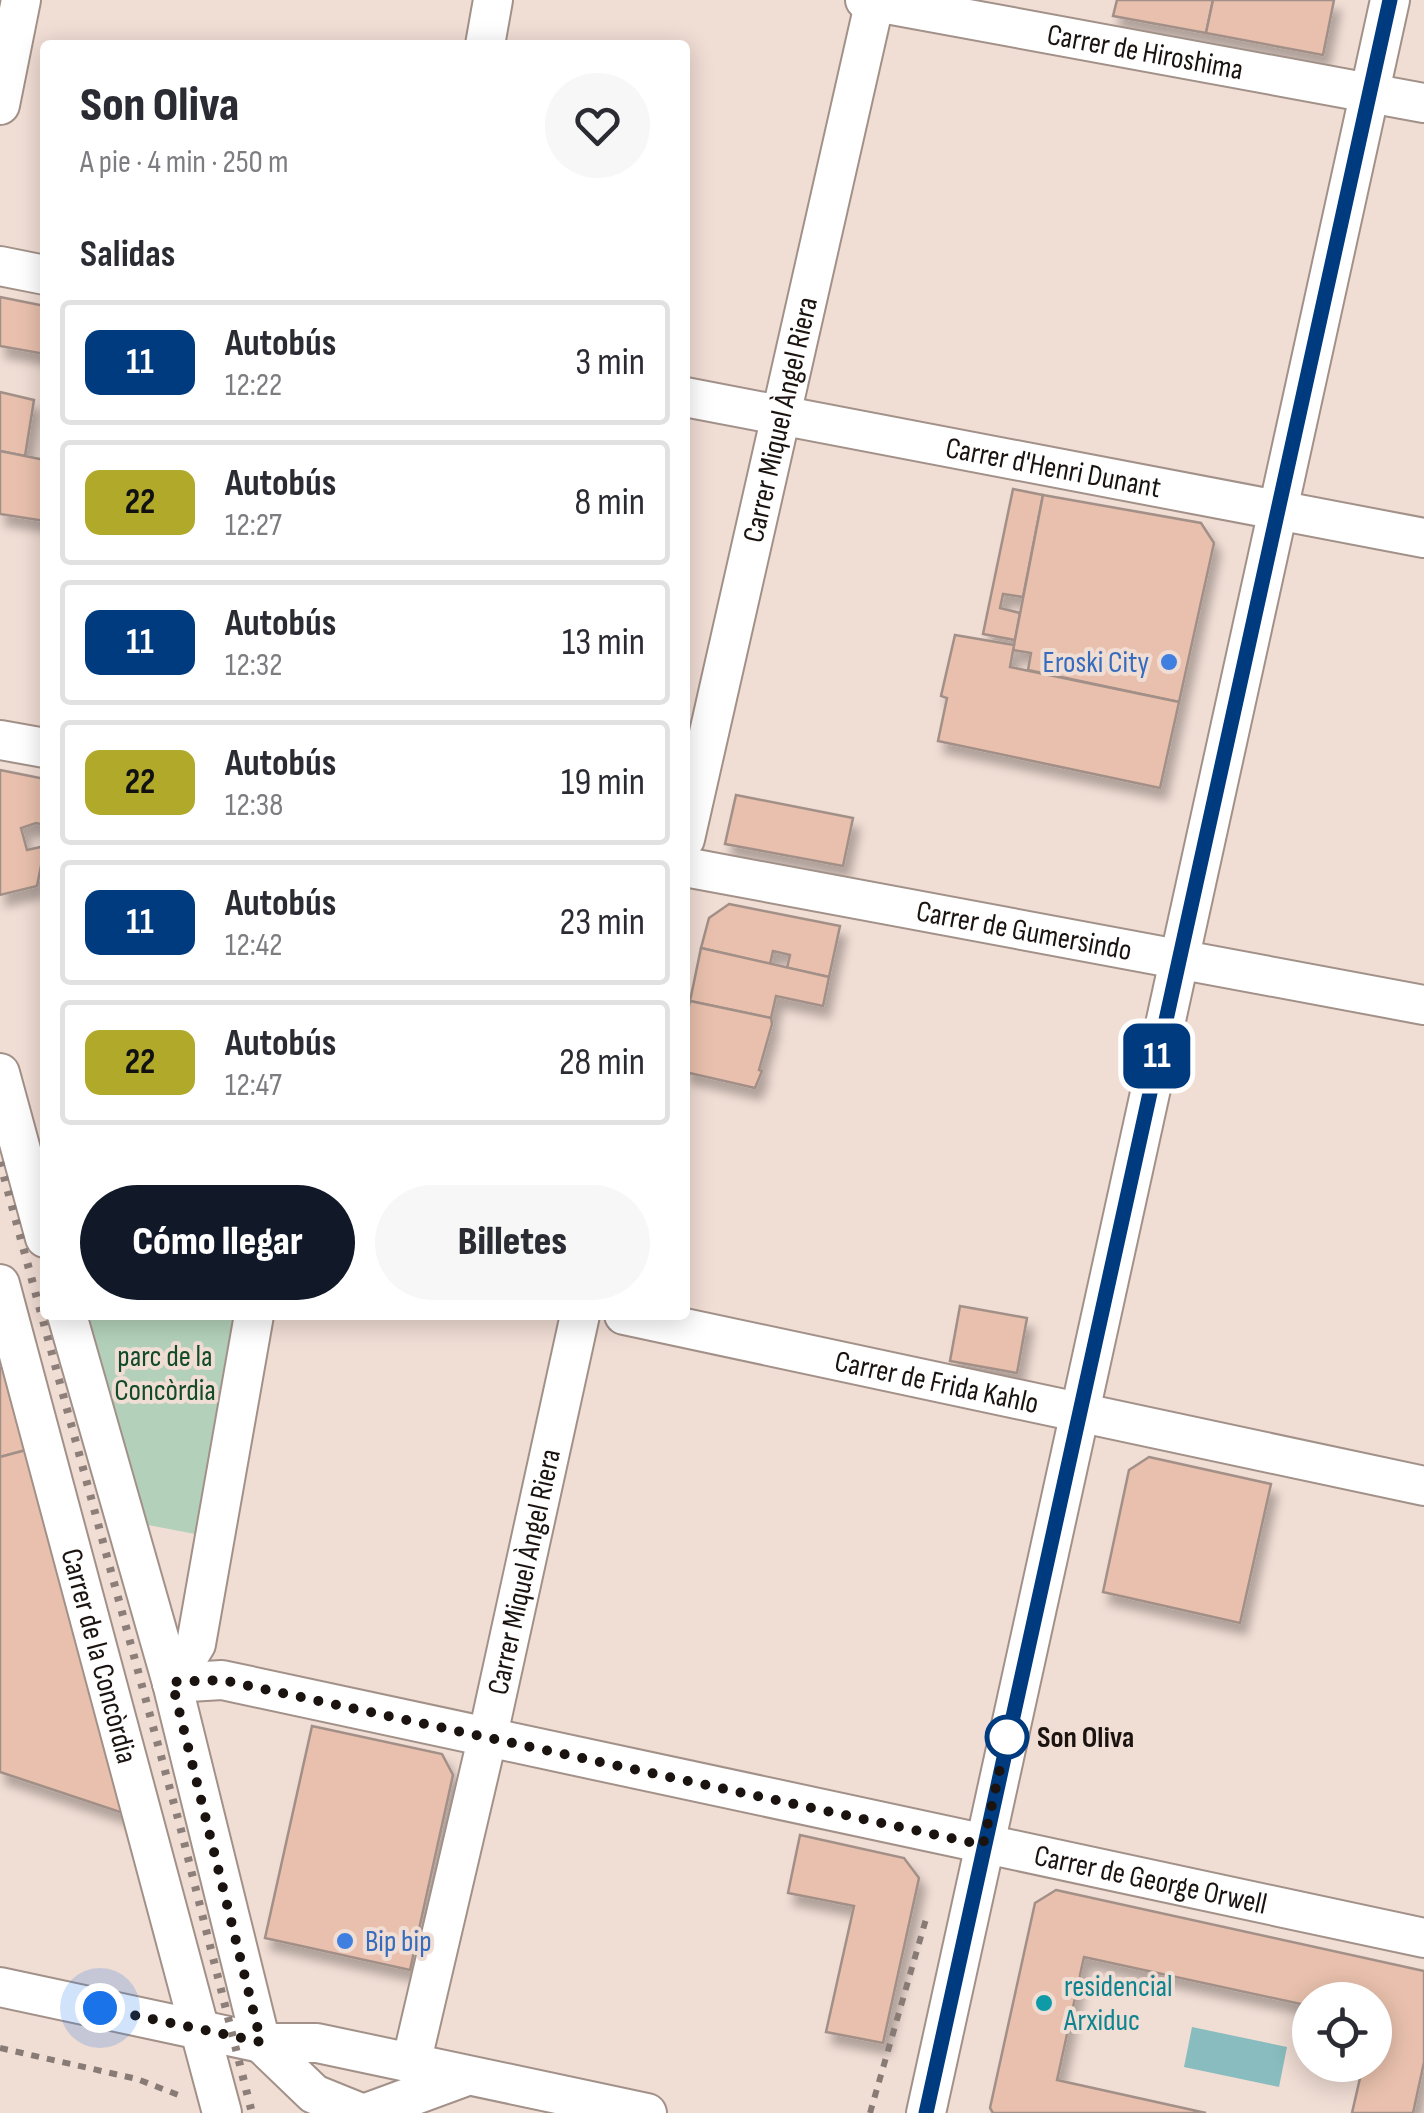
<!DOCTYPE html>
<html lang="es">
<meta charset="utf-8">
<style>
:root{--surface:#fff;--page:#f7f7f7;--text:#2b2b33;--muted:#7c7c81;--line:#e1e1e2;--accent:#111827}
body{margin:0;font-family:"Sofia Sans Condensed",sans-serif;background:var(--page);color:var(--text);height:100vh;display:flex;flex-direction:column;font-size:38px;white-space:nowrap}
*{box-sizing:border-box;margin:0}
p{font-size:32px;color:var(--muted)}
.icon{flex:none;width:55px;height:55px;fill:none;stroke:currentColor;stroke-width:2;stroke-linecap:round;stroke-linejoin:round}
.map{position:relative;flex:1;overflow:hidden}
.drawer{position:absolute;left:40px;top:40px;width:650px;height:1280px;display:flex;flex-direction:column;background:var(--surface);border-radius:10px;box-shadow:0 5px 25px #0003}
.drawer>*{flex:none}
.badge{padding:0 20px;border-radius:15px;font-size:35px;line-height:65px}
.fabs{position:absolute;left:1292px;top:1982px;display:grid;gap:20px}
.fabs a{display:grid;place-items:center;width:100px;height:100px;border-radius:50%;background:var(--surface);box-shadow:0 5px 25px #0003;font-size:50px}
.you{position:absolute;width:50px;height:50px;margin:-25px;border:8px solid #fff;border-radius:50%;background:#1a73e8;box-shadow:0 0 0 15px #1a73e833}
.map>.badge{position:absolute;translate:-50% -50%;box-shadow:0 0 0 5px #fff}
h2{padding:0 40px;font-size:38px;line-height:90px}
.round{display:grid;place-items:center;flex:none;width:105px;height:105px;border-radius:52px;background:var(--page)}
.head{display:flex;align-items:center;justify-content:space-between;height:170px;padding:0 40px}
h1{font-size:48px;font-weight:800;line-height:75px}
.button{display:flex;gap:20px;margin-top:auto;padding:20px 40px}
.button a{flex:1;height:115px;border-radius:60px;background:var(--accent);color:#fff;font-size:40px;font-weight:800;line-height:115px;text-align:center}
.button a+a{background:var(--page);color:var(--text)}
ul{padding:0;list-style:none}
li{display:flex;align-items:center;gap:30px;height:125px;margin:0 20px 15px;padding:0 20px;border:5px solid var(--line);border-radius:10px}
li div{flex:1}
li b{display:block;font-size:38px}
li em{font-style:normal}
li .badge{min-width:110px;font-weight:700;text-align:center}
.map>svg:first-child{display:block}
.green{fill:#b3d1ba}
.water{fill:#89bcbe}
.building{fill:#e9c0ad;stroke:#a29088;stroke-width:2.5;filter:url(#shadow)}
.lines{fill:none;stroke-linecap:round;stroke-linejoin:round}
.minor-casing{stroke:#a29189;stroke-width:42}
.path{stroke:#887b75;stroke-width:6;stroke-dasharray:8 8;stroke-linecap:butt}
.minor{stroke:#fff;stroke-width:38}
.rail{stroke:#8c7e78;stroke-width:8;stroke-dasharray:5 10;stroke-linecap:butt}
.line-casing{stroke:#fff;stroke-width:22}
.line{stroke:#003b80;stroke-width:15}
.walk{stroke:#1a1310;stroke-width:10;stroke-dasharray:0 18}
.shop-dot{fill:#3f7fe0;stroke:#f0ddd4;stroke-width:4}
.stop-dot{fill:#fff;stroke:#003b80;stroke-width:5}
.culture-dot{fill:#0f9aa8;stroke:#f0ddd4;stroke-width:4}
.labels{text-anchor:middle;stroke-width:8;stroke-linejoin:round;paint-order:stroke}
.street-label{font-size:30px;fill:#1a1310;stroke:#f0ddd4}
.shop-label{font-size:30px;fill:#366cbe;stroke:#f0ddd4;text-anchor:end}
.park-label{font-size:30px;fill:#124b28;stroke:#f0ddd4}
.stop-label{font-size:30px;font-weight:bold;fill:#1a1310;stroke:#f0ddd4;text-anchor:start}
.culture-label{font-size:30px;fill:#0d838f;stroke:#f0ddd4;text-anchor:start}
</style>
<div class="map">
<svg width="1424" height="2113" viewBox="0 0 1424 2113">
<defs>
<filter id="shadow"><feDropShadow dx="6" dy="11" stdDeviation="5" flood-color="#0004"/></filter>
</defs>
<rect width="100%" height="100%" fill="#f0ddd4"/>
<path class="green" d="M89,1315H233L195,1534L143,1524Z"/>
<path class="water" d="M1192,2027L1287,2047L1279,2087L1184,2067Z"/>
<g class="building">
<path d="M1117,0H1213L1206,33L1113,16Z"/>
<path d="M1213,0H1334L1323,55L1206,33Z"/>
<path d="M0,297L45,306V354L0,346Z"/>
<path d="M0,392L34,400L25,456L0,451Z"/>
<path d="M0,451L45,460V521L0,514Z"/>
<path d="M1013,489L1043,495L1023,597L1003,594L1000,608L1020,613L1015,640L983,634Z"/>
<path d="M1043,495L1201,523L1214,543L1179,702L1028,670L1031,653L1013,650Z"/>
<path d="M955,635L1014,645L1010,667L1179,702L1160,788L938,741L947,698L941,696Z"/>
<path d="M0,770L45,779V825L36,823L21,828L27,850L45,846L37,886L0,895Z"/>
<path d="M736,795L853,818L843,866L725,844Z"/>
<path d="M729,904L840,926L829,977L787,968L790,955L773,951L770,964L701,948L709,918Z"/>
<path d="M701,948L829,977L823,1006L776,996L771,1018L690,1001Z"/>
<path d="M690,1001L771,1018L772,1024L759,1070L762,1071L755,1088L685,1072V1023Z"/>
<path d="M960,1306L1027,1318L1017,1373L950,1361Z"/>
<path d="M3,1367L26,1450L0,1457V1368Z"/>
<path d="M26,1450L132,1816L0,1772V1457Z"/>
<path d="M1149,1457L1271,1484L1240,1623L1103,1592L1129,1470Z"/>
<path d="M312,1726L442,1754L453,1775L410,1970L265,1938Z"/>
<path d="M800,1835L904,1858L919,1878L883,2043L826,2032L854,1906L788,1893Z"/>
<path d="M1056,1890L1424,1971V2062L1413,2113H1352L1363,2065H1375V2000H1310V2006L1084,1957L1057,2080L1206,2113H993L990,2108L1035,1903Z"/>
</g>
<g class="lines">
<g class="minor-casing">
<g id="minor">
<path id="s1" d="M865,0L1424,103"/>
<path d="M485,45L493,0"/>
<path d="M0,105L21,0"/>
<path d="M0,266L45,275"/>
<path id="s2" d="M685,397L1424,538"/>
<path d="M0,740L45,748"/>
<path id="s3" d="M685,839L875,0"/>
<path id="s4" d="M685,867L1424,1005"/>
<path d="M0,1073L45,1238"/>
<path id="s5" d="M0,1284L222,2113"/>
<path d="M67,1315L172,1683L261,2043"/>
<path id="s6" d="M624,1315L1424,1486"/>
<path id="s7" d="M172,1683L222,1680L1424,1938"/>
<path d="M172,1683L196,1644L254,1315"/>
<path d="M0,1987L261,2043H317L647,2113"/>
<path d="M261,2043L314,2094L361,2113"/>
<path id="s8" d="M411,2064L488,1735L580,1315"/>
<path d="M366,2113L467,2076"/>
<path d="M926,2113L1390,0"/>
</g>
</g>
<g class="path">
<path d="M0,2048L137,2079L181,2096"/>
<path d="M870,2113L926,1919"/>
</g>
<use href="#minor" class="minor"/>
<path class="rail" d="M0,1162L180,1826L252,2113"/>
</g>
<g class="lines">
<g class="line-casing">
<path id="line" d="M926,2113L1390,0"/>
</g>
<use href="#line" class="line"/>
<path class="walk" d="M100,2008L261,2042L172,1682L222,1680L983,1845L1007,1737"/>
</g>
<g class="shop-dot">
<circle cx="1169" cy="662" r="10"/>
<circle cx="345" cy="1941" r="10"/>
</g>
<circle class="stop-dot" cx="1007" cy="1737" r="20"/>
<circle class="culture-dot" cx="1044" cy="2003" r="10"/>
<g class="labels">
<g class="street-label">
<text dy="10" stroke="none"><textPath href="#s1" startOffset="285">Carrer de Hiroshima</textPath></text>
<text dy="10" stroke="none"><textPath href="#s3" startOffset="430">Carrer Miquel Àngel Riera</textPath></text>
<text dy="10" stroke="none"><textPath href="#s2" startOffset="375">Carrer d'Henri Dunant</textPath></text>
<text dy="10" stroke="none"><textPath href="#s4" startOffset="345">Carrer de Gumersindo</textPath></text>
<text dy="10" stroke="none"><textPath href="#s6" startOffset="320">Carrer de Frida Kahlo</textPath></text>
<text dy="10" stroke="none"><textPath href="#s8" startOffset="505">Carrer Miquel Àngel Riera</textPath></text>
<text dy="10" stroke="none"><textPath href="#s5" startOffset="385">Carrer de la Concòrdia</textPath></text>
<text dy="10" stroke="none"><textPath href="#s7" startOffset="1000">Carrer de George Orwell</textPath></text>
</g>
<g class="shop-label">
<text x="1149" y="672">Eroski City</text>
<text x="365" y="1951" text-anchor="start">Bip bip</text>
</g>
<g class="park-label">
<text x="165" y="1366">parc de la<tspan x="165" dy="34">Concòrdia</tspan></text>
</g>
<g class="stop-label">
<text x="1037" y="1747">Son Oliva</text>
</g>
<g class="culture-label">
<text x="1064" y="1996">residencial<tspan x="1064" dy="34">Arxiduc</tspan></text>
</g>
</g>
</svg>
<div class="fabs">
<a><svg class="icon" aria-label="locate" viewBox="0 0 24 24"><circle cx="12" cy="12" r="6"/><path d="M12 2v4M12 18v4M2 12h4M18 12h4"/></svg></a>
</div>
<div class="you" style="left:100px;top:2008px"></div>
<b class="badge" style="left:1157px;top:1056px;background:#003b80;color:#fff">11</b>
<section class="drawer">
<div class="head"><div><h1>Son Oliva</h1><p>A pie · 4 min · 250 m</p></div><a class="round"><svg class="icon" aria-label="heart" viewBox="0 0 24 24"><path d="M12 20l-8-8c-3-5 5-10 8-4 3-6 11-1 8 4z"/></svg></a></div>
<h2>Salidas</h2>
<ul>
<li><span class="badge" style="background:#003b80;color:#fff">11</span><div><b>Autobús</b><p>12:22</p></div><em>3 min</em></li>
<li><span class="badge" style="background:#b0a929;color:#111">22</span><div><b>Autobús</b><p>12:27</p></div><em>8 min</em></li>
<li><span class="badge" style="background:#003b80;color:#fff">11</span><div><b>Autobús</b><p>12:32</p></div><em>13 min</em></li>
<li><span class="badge" style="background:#b0a929;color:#111">22</span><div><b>Autobús</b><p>12:38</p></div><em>19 min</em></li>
<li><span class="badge" style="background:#003b80;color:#fff">11</span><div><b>Autobús</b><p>12:42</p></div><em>23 min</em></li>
<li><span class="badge" style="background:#b0a929;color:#111">22</span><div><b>Autobús</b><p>12:47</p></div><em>28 min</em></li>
</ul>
<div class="button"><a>Cómo llegar</a><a>Billetes</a></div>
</section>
</div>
